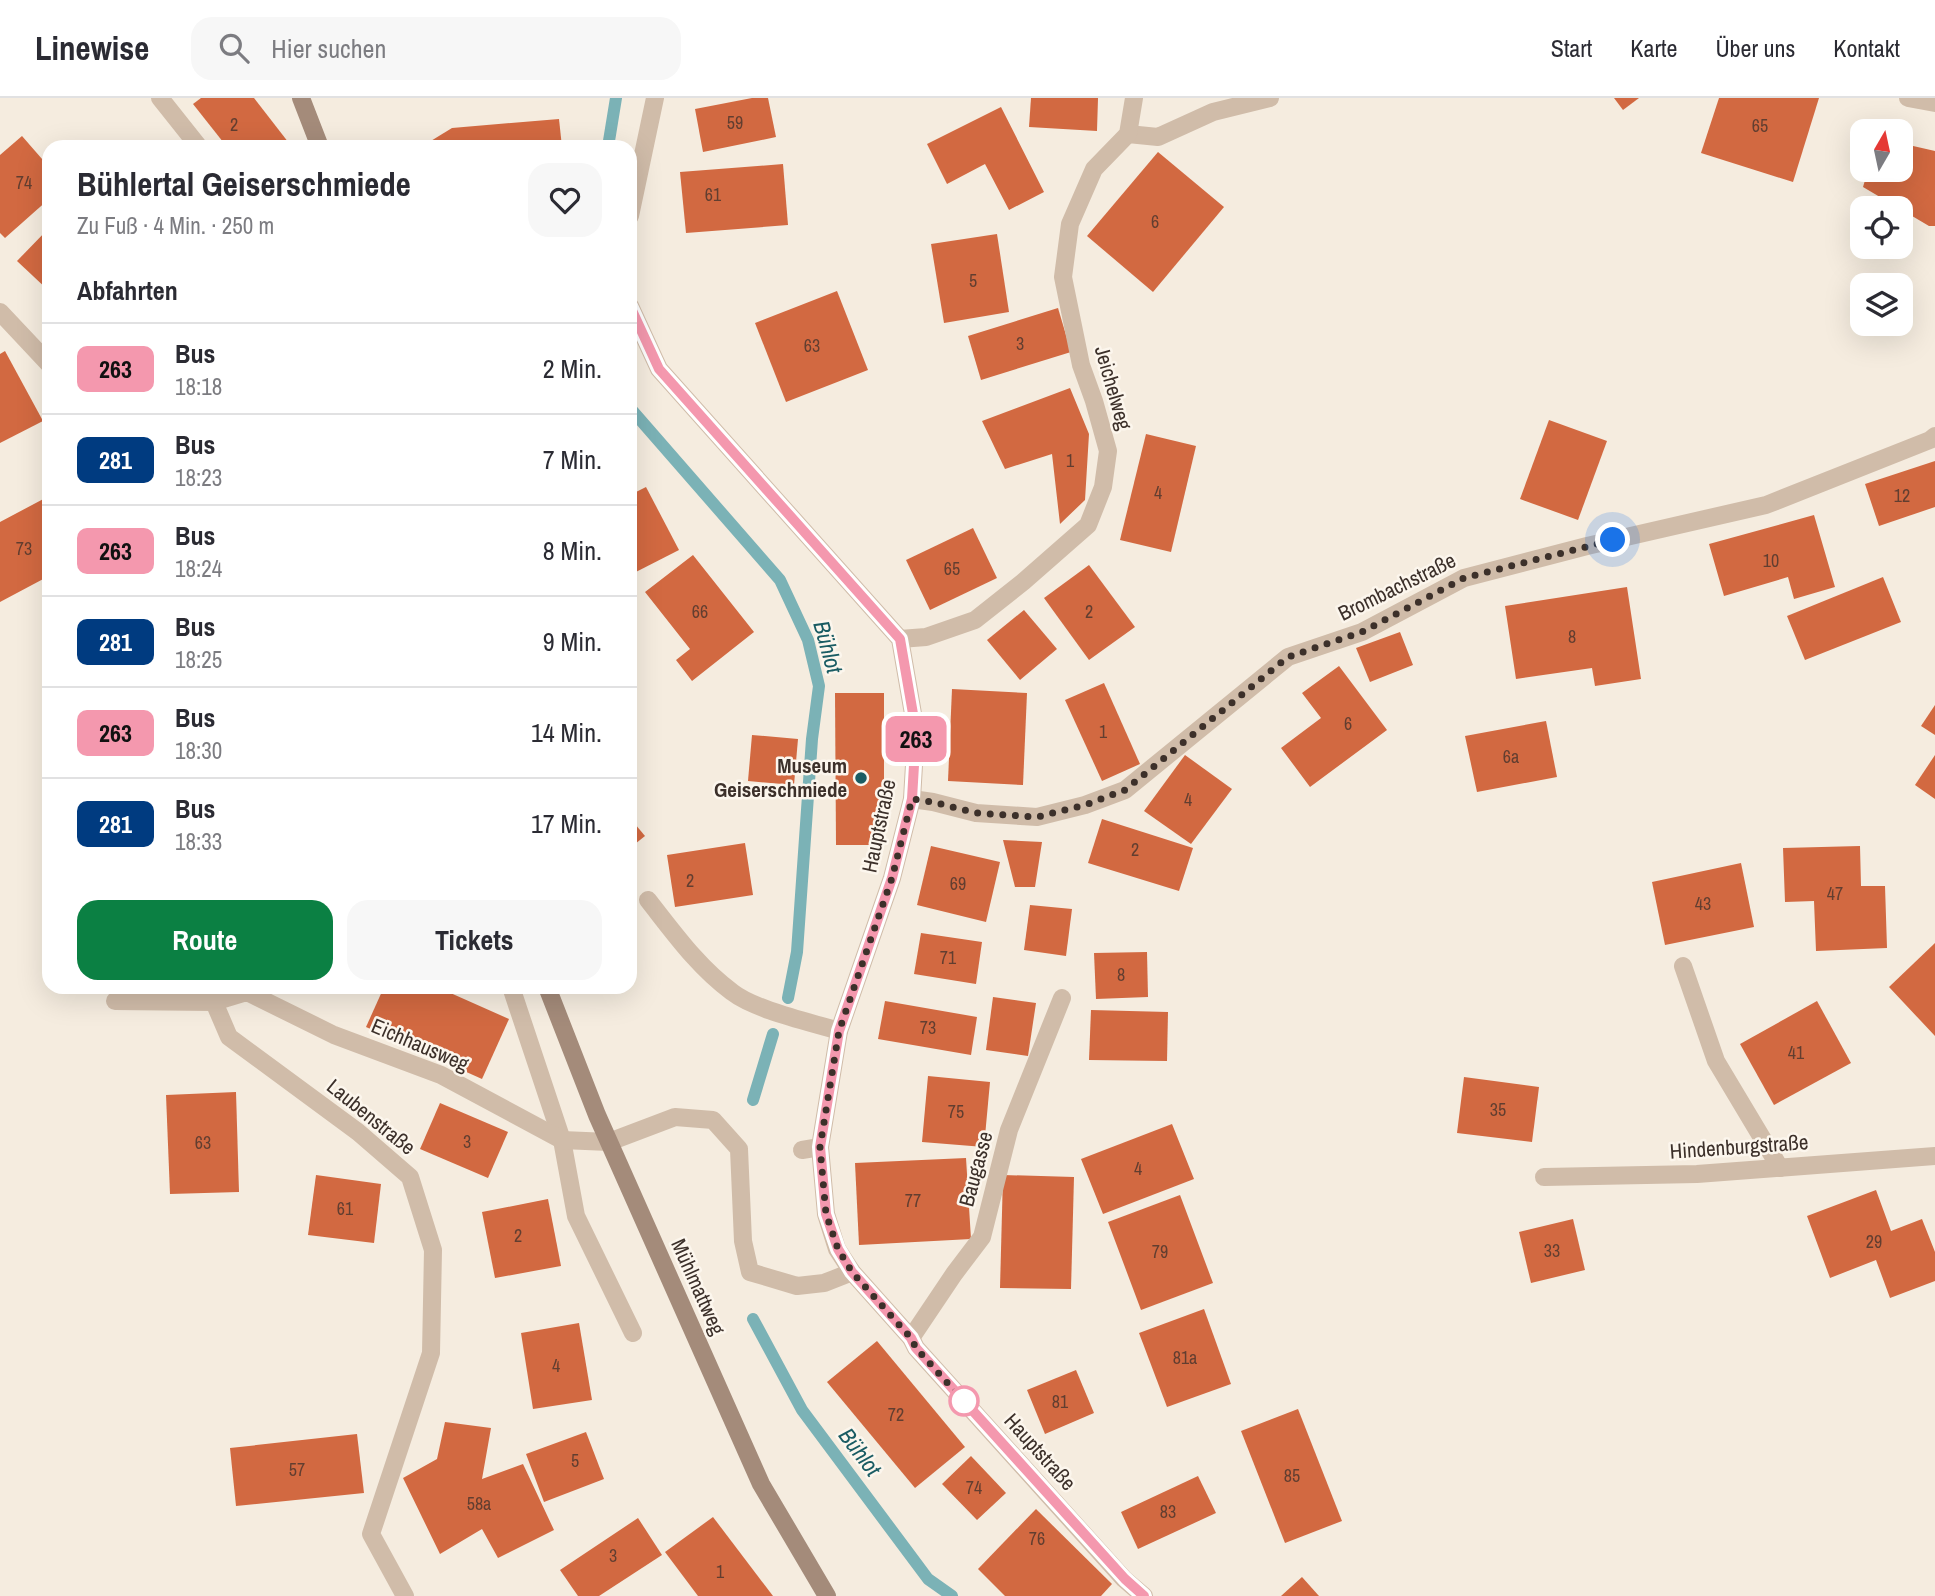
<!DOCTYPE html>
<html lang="de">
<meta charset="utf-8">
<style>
:root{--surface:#fff;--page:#f7f7f7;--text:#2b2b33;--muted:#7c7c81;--line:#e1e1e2;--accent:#0b8043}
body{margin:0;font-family:"Archivo Narrow",sans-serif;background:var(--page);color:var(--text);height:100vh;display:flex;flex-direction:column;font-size:26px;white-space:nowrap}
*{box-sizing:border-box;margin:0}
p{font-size:23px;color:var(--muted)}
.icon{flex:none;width:38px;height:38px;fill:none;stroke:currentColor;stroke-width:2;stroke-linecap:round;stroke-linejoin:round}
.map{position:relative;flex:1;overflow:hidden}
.drawer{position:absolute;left:42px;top:42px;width:595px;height:854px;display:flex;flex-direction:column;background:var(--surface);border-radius:21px;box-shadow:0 7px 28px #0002}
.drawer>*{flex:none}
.badge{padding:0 14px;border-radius:10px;font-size:24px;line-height:46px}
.needle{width:46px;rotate:9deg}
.controls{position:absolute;left:1850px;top:21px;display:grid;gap:14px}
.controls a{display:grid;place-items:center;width:63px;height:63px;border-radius:14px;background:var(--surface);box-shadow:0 7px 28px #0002;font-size:35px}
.you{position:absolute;width:35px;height:35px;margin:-18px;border:5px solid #fff;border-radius:50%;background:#1a73e8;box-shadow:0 0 0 10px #1a73e833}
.map>.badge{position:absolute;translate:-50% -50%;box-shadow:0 0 0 4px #fff}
h2{padding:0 35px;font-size:26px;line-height:63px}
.round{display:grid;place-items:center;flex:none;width:74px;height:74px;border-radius:21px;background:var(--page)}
.overview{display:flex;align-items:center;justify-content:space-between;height:119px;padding:0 35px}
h1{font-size:33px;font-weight:800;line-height:52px}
.primary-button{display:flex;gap:14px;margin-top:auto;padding:14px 35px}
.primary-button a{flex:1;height:80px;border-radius:21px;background:var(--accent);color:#fff;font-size:28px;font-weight:800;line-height:80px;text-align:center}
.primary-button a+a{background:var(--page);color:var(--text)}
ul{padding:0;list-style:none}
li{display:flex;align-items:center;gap:21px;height:91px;padding:0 35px;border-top:2px solid var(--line)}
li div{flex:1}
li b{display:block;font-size:26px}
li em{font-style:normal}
li .badge{min-width:77px;font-weight:700;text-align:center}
header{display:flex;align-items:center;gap:42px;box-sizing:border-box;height:98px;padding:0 35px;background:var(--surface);border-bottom:2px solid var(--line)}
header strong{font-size:33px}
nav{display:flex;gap:38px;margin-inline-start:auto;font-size:24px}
.search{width:490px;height:63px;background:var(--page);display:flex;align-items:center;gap:18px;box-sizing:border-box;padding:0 24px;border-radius:21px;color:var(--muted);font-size:26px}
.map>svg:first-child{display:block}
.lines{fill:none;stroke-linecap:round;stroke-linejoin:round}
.stream{stroke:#7bb2b6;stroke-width:12}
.building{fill:#d26941}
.service{stroke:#d0bca9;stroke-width:18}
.minor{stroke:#d0bca9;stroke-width:18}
.secondary{stroke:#a48b7a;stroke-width:18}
.line-casing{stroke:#fff;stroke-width:16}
.line{stroke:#f498ae;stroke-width:10}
.walk{stroke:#3c302a;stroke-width:7;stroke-dasharray:0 12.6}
.poi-dot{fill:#1a5c63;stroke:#fcf6ed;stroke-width:2.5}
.stop-dot{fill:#fff;stroke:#f498ae;stroke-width:3.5}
.labels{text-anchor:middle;stroke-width:5;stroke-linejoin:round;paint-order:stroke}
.number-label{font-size:18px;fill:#623e30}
.street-label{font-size:21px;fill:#3c302a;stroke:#fcf6ed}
.poi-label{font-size:21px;font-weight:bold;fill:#3c302a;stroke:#fcf6ed;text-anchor:end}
.water-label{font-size:23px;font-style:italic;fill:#1a5c63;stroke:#fcf6ed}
</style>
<header>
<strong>Linewise</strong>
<div class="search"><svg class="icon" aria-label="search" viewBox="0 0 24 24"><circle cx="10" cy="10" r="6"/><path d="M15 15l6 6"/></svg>Hier suchen</div>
<nav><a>Start</a><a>Karte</a><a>Über uns</a><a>Kontakt</a></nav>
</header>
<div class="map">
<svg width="1935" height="1498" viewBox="0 0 1935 1498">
<rect width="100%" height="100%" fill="#f5ecdf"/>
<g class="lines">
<g class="stream">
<path d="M608,49L616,0"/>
<path d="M630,310L780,482L808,542L819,588L812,641L797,854L788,900"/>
<path d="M753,1002L773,936"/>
<path d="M753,1221L802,1312L928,1481L952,1498"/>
</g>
</g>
<g class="building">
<path d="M201,0H254L292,49H227L193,6Z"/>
<path d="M752,0H768L776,39L703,54L695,11Z"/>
<path d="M1031,0H1098L1097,33L1029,29Z"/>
<path d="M1614,0H1639L1623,12Z"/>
<path d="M1719,0H1819L1793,84L1701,55Z"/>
<path d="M1001,9L1044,94L1009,112L985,66L947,86L927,46Z"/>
<path d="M559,21L562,49H421L452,30Z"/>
<path d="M22,38L49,69V101L5,140L0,135V57Z"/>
<path d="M1900,45L1935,53V128H1929L1863,89L1868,72H1900Z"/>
<path d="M1158,54L1224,109L1153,194L1087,138Z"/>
<path d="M783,66L788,127L686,135L680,74Z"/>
<path d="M49,130V193L17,163Z"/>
<path d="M997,136L1009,214L944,225L931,146Z"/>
<path d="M837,193L868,272L786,304L755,225Z"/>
<path d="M1058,210L1071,254L981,282L968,238Z"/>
<path d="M5,253L43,323L0,345V256Z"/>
<path d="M1070,290L1089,336L1085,402L1060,426L1052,356L1005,371L982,323Z"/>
<path d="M1549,322L1607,343L1578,422L1520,401Z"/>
<path d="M1146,336L1196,348L1171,454L1120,442Z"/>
<path d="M1935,363V409L1879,428L1865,386Z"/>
<path d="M646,389L679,452L630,477V397Z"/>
<path d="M49,398V483L47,479L0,504V424Z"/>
<path d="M1814,417L1835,489L1794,501L1788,479L1724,498L1709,446Z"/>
<path d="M973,430L997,480L930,512L906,462Z"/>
<path d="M693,457L754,534L692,583L676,562L690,551L645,494Z"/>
<path d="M1089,467L1135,529L1089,562L1044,500Z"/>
<path d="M1883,479L1901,524L1805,562L1787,518Z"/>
<path d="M1627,489L1641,581L1595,588L1592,570L1516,581L1505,508Z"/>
<path d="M1024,512L1057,551L1020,582L987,542Z"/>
<path d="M1400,534L1413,567L1370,584L1356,550Z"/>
<path d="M1339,568L1387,632L1310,689L1281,650L1321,620L1302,595Z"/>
<path d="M1104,585L1140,666L1102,683L1065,602Z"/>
<path d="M952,591L1027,595L1023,687L948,683Z"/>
<path d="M835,595H884V747H836Z"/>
<path d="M1935,607V637L1921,628Z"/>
<path d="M1546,623L1557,679L1477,694L1465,638Z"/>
<path d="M752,637L798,641L794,687L748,683Z"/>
<path d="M1185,657L1232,691L1191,746L1144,713Z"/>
<path d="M1935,657V701L1915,687Z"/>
<path d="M630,720L645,738L630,750Z"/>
<path d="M1102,721L1193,750L1179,793L1088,765Z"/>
<path d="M1003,742L1042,744L1035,789H1015Z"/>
<path d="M745,745L753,797L675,809L667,757Z"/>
<path d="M931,748L1000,764L986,824L917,807Z"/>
<path d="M1860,748L1861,788H1885L1887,850L1816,853L1814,803L1785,804L1783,750Z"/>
<path d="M1741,765L1754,829L1665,847L1652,784Z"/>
<path d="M1030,807L1072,811L1066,858L1024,852Z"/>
<path d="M921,835L982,844L976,886L914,876Z"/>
<path d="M1935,845V938L1889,889Z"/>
<path d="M1147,854L1148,899L1096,901L1094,855Z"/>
<path d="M384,889H437L509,921L482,981L366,929Z"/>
<path d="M993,899L1036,905L1028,958L986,952Z"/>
<path d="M885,903L977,919L971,957L878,941Z"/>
<path d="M1817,903L1851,965L1774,1007L1740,946Z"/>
<path d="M1091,912L1168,914L1167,963L1089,962Z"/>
<path d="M928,978L990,984L984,1049L922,1044Z"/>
<path d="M1464,979L1539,989L1532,1044L1457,1035Z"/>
<path d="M236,994L239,1094L170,1096L166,997Z"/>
<path d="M440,1005L508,1034L488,1080L420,1051Z"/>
<path d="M1172,1026L1194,1081L1103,1116L1081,1061Z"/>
<path d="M966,1060L971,1141L859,1147L855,1065Z"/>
<path d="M316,1077L381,1086L374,1145L308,1137Z"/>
<path d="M1003,1077L1074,1079L1071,1191L1000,1190Z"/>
<path d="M1876,1092L1891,1133L1922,1121L1935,1154V1183L1890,1200L1876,1162L1830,1180L1807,1118Z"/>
<path d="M1180,1097L1213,1185L1141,1212L1108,1124Z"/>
<path d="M548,1101L561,1168L495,1180L482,1114Z"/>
<path d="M1573,1121L1585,1172L1531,1185L1519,1134Z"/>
<path d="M1204,1211L1231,1286L1167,1309L1139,1235Z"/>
<path d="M579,1225L592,1302L533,1311L521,1235Z"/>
<path d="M877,1243L965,1349L915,1390L827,1284Z"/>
<path d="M1076,1272L1094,1315L1045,1336L1027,1292Z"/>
<path d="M1298,1311L1342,1423L1285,1445L1241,1333Z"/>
<path d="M445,1324L491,1330L482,1381L523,1366L554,1432L498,1460L482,1431L440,1456L403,1380L437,1361Z"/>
<path d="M586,1334L604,1381L544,1404L526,1356Z"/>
<path d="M357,1336L364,1395L236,1408L230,1350Z"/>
<path d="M971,1358L1006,1395L977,1422L942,1386Z"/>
<path d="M1198,1378L1216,1415L1138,1451L1121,1414Z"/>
<path d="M1036,1411L1112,1486L1101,1498H1005L978,1471Z"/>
<path d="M713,1419L773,1498H698L665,1454Z"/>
<path d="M638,1420L662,1457L599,1498H578L560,1472Z"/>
<path d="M1302,1479L1319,1498H1281Z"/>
</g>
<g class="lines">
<g class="service">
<path d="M1128,36L1158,39L1213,14L1270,0"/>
<path d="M1683,868L1716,963L1780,1070"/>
<path d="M802,1052L820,1049"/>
</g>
<g class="minor">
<path d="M160,0L199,49"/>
<path d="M1908,0L1935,5"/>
<path d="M630,118L655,0"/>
<path d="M630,208L659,271L900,541L916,633L912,701L892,780L839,933L820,1049L826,1116L837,1151L852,1174L911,1240L916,1250L1124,1481L1144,1498"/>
<path d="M0,214L49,266"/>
<path d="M900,541L926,539L975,522L1023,484L1088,427L1103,389L1108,353L1094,303L1081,267L1063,179L1070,126L1094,71L1128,36L1134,0"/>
<path d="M912,701L933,704L976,715L1037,719L1085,707L1125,692L1288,559L1362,534L1464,480L1587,448L1766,407L1930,342L1935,338"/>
<path d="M648,802C674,835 698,869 732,894C755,912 810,924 839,933"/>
<path d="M221,889L214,904L229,939L358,1034L410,1079L433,1152L431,1255L371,1436L405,1498"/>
<path d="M511,889L562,1042L576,1118L633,1235"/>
<path d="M115,903L214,904L247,894L334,937L441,977L562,1042L609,1044L675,1019L713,1022L739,1051L743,1143L750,1174L797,1188L824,1185L852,1174"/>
<path d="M1544,1079L1697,1076L1935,1058"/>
<path d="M911,1240L954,1176L982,1139L1009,1032L1062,900"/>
</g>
<g class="secondary">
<path d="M301,0L320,49"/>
<path d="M547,889L597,1017L761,1386L827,1498"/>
</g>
</g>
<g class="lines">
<g class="line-casing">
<path id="line" d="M630,208L659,271L900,541L916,633L912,701L892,780L839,933L820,1049L826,1116L838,1151L852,1174L911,1240L916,1250L1125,1481L1144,1498"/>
</g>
<use href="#line" class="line"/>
<path class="walk" d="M964,1303L968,1308L916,1250L911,1240L852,1174L838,1151L826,1116L820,1049L839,933L892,780L912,701L933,704L976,715L1037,719L1085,707L1125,692L1288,559L1362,534L1464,480L1613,442"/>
</g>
<circle class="poi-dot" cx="861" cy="680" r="7"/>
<circle class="stop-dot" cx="964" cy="1303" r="14"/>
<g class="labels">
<g class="number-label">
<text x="735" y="31">59</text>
<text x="234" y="33">2</text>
<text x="1760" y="34">65</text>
<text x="24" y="91">74</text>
<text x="713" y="103">61</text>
<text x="1155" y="130">6</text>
<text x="973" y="189">5</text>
<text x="1020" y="252">3</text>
<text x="812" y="254">63</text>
<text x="1070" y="369">1</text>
<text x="1158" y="401">4</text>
<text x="1902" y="404">12</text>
<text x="24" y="457">73</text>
<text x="1771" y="469">10</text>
<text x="952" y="477">65</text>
<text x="700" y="520">66</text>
<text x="1089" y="520">2</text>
<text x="1572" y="545">8</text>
<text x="1348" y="632">6</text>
<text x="1103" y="640">1</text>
<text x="1511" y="665">6a</text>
<text x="1188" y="708">4</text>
<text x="1135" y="758">2</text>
<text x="690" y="789">2</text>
<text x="958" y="792">69</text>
<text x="1835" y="802">47</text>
<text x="1703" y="812">43</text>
<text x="948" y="866">71</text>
<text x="1121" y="883">8</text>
<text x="928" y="936">73</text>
<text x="1796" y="961">41</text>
<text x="1498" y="1018">35</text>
<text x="956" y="1020">75</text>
<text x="467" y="1050">3</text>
<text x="203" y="1051">63</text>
<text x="1138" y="1077">4</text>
<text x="913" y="1109">77</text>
<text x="345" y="1117">61</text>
<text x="518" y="1144">2</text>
<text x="1874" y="1150">29</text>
<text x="1552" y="1159">33</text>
<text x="1160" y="1160">79</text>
<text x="1185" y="1266">81a</text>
<text x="556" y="1274">4</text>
<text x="1060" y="1310">81</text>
<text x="896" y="1323">72</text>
<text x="575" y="1369">5</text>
<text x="297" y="1378">57</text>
<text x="1292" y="1384">85</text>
<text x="974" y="1396">74</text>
<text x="479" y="1412">58a</text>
<text x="1168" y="1420">83</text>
<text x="1037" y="1447">76</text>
<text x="613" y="1464">3</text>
<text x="720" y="1480">1</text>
</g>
<g class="street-label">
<text transform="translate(1113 290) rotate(74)" y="7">Jeichelweg</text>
<text transform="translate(1397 489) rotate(-26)" y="7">Brombachstraße</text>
<text transform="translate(879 728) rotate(-78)" y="7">Hauptstraße</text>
<text transform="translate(420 947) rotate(23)" y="7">Eichhausweg</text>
<text transform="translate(371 1019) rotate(39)" y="7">Laubenstraße</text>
<text transform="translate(1739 1049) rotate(-4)" y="7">Hindenburgstraße</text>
<text transform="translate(976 1071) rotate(-75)" y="7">Baugasse</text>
<text transform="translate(698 1189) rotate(66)" y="7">Mühlmattweg</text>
<text transform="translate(1040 1354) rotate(48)" y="7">Hauptstraße</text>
</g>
<g class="poi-label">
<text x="847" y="675">Museum<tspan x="847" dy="24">Geiserschmiede</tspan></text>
</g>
<g class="water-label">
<text transform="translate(828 549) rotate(74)" y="8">Bühlot</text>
<text transform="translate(860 1354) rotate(53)" y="8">Bühlot</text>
</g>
</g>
</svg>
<div class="controls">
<a><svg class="needle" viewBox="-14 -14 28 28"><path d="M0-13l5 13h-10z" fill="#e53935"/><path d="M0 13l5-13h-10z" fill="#7c7c81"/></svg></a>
<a><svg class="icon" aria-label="locate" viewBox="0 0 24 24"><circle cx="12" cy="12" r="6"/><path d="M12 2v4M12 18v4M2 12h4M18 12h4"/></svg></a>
<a><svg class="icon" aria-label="layers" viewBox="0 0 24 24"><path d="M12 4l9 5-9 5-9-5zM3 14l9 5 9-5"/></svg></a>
</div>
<div class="you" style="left:1613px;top:442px"></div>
<b class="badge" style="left:916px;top:641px;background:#f498ae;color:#111">263</b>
<section class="drawer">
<div class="overview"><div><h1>Bühlertal Geiserschmiede</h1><p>Zu Fuß · 4 Min. · 250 m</p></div><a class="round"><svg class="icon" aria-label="heart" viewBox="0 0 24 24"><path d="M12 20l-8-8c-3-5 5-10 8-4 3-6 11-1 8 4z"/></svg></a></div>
<h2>Abfahrten</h2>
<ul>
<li><span class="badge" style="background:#f498ae;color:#111">263</span><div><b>Bus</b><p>18:18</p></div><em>2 Min.</em></li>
<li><span class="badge" style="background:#003b80;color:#fff">281</span><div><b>Bus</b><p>18:23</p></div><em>7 Min.</em></li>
<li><span class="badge" style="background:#f498ae;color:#111">263</span><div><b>Bus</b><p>18:24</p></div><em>8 Min.</em></li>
<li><span class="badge" style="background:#003b80;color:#fff">281</span><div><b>Bus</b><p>18:25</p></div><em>9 Min.</em></li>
<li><span class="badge" style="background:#f498ae;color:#111">263</span><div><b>Bus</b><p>18:30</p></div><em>14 Min.</em></li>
<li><span class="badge" style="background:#003b80;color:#fff">281</span><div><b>Bus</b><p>18:33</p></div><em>17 Min.</em></li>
</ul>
<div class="primary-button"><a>Route</a><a>Tickets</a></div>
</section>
</div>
